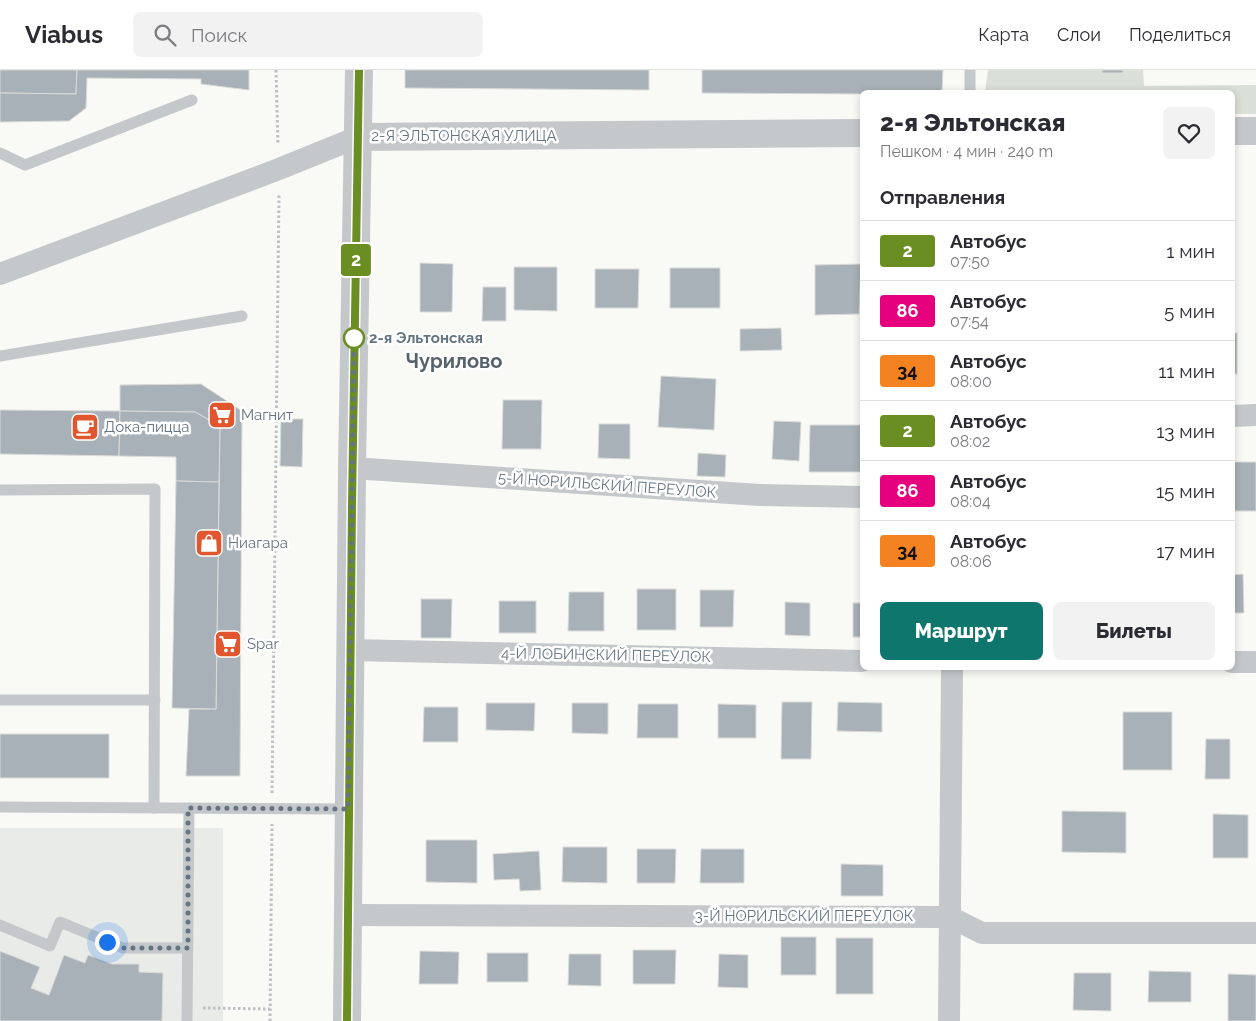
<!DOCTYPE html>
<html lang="ru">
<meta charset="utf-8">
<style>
:root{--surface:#fff;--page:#f2f2f3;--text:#2b2b33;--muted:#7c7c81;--line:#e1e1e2;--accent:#0f766e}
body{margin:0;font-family:Raleway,sans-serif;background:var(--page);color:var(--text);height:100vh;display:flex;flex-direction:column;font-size:19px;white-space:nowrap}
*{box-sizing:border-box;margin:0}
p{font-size:16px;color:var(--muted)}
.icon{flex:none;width:28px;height:28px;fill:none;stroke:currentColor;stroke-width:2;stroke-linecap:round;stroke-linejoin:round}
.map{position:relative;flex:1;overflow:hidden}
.side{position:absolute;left:860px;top:20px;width:375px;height:580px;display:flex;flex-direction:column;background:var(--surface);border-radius:8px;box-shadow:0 2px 8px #0003}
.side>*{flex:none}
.badge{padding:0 10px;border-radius:4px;font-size:18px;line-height:32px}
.you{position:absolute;width:25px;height:25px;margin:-12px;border:4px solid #fff;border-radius:50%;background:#1a73e8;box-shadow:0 0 0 8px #1a73e833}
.map>.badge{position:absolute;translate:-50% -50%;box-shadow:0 0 0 2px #fff}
h2{padding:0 20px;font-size:19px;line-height:45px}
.round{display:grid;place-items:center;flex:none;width:52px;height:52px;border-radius:8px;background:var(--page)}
.summary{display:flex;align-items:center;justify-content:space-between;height:85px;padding:0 20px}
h1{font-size:24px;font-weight:800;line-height:38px}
.cta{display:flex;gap:10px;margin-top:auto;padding:10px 20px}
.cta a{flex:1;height:58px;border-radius:8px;background:var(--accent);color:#fff;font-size:20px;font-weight:800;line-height:58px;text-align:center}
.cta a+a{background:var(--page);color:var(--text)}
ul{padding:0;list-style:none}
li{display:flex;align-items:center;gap:15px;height:60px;padding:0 20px;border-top:1px solid var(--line)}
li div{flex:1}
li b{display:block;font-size:19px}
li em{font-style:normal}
li .badge{min-width:55px;font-weight:700;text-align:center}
header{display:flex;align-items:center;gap:30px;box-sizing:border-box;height:70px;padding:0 25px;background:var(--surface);border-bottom:1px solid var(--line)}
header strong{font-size:24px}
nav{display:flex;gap:28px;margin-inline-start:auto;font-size:18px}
.search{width:350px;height:45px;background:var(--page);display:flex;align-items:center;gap:12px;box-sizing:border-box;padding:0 18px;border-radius:8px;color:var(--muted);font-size:19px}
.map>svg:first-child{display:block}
.built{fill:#e9ebe9}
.green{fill:#dae0d7}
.building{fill:#a8b1b7;stroke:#dadad8}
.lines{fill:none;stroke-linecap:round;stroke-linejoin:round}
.path{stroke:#bec0c3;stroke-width:3;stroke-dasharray:2.5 2.5;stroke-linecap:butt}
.service{stroke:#c4c8cb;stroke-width:11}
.minor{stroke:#c4c8cb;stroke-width:22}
.tertiary{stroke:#c4c8cb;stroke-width:28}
.line-casing{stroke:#fff;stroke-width:11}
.line{stroke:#6b8e23;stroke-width:8}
.walk{stroke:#647481;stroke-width:5;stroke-dasharray:0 9}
.stop-dot{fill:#fff;stroke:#6b8e23;stroke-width:2.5}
.labels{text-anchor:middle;stroke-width:5;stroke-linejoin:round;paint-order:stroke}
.street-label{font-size:15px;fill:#647481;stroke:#fff}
.stop-label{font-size:15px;font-weight:bold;fill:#647481;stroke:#fff;text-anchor:start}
.poi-label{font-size:15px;fill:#647481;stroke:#fff;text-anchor:start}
.district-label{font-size:20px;font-weight:bold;fill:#56626c;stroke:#fff}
</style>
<header>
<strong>Viabus</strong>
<div class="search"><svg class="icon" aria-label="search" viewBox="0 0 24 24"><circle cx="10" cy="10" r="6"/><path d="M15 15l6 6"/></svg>Поиск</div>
<nav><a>Карта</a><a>Слои</a><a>Поделиться</a></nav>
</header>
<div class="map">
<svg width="1256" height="951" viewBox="0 0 1256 951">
<rect width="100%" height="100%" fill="#f9f9f6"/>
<rect class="built" x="0" y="758" width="223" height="193"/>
<path class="green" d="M988,0H1143L1144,16L1256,15V44H1233L1232,22H985Z"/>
<g class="building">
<path d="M0,0H77L76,24L0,23Z"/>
<path d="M77,0H249V20L201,14V9L87,8L86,38L69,51L0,52V23L76,24Z"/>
<path d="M405,0H649V20L405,18Z"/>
<path d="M702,0H943L942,22H862V24L702,23Z"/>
<rect x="1102" y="0" width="21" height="3"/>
<path d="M420,193L453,194L452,242H420Z"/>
<path d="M861,194L859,244L815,245V195Z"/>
<path d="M514,197H557V241L514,240Z"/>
<rect x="670" y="198" width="50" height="40"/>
<path d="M595,199H639L638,238H595Z"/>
<path d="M483,217H506V251H482Z"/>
<path d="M781,258L782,280L740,281V259Z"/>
<rect x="1232" y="263" width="5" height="41"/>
<path d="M661,306L716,309L714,360L658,357Z"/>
<path d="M201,314L242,341L240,706H186L189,639H216L220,356L195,342L120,341V315Z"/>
<path d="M503,330H542L541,379H502Z"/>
<path d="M0,340L120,341L119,386L0,384Z"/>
<path d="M120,341L195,342L220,356L219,412L176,411V387L119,386Z"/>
<path d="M281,349H303L302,397L280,396Z"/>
<path d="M774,351L801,352L799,391L772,389Z"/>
<path d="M599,354H630V389L598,388Z"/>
<path d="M810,355H862V402H809Z"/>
<path d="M698,383L726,385L725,407L697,406Z"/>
<rect x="1232" y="392" width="24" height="49"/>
<path d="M176,411L219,412L216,639L172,638Z"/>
<path d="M1243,504L1244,543H1232V505Z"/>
<rect x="637" y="519" width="39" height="41"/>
<path d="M700,520H734L733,557H700Z"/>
<path d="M569,522H604V561H568Z"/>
<path d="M421,529H452L451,568H421Z"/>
<rect x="499" y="531" width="37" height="32"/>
<path d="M785,532L810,533V566L785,565Z"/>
<rect x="853" y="533" width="9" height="34"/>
<path d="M782,632H812L811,689H781Z"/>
<path d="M838,632L882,633V662L837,661Z"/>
<path d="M486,633H535L534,661L486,660Z"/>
<path d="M572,633H608V664L572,663Z"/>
<path d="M638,634H678V668H637Z"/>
<path d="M718,634L756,635V668H718Z"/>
<path d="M424,637H458V672H423Z"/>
<rect x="1123" y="642" width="49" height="58"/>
<rect x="0" y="664" width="109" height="44"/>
<path d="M1206,669H1230V709H1205Z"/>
<path d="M1062,741L1126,742V783L1062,782Z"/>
<path d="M1213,744L1248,745V788H1213Z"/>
<path d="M426,770H477V813L426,812Z"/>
<path d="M563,777H607V813L562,812Z"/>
<path d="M637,779H676L675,813H637Z"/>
<path d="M701,779H744V813H700Z"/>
<path d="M539,781L541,820L520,821L519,809L494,810L493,784Z"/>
<path d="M841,794L883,795V826H841Z"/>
<rect x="781" y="867" width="35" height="38"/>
<rect x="836" y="868" width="37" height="56"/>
<path d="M633,880H676L675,914H633Z"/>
<path d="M0,881L40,897L31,918L49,925L64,885L85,893L88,885L112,894H139V902L163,903L162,951H0Z"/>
<path d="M420,881L459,882L458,914H419Z"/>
<rect x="487" y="883" width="41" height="29"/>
<path d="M569,884H601V916L568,915Z"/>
<path d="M719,884L748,885V918L718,917Z"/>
<path d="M1149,901L1191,902V932H1148Z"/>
<path d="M1074,903H1111V941L1073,940Z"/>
<path d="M1228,904L1256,905V951H1228Z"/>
</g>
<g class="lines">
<g class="path">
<path d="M276,0L278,75"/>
<path d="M272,723L279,124"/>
<path d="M203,938L270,939"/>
<path d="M270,951L272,754"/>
</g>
<g class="service">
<path d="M970,22V0"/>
<path d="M0,83L25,95L192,30"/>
<path d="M0,286L242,246"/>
<path d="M0,420L155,419L154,738"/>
<path d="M0,630H155"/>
<path d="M0,737L348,739"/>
<path d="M0,855L50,876L60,852L123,878H188"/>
<path d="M187,951L189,738"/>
</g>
<g class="minor">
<path d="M0,204L279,99L358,67"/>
<path d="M1232,346L1256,345"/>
<path d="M352,398L760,425L862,427"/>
<path d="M350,580L862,591"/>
<path d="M1232,592H1256"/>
<path d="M347,845L950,847L982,863H1256"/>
<path d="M949,951L952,598"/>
</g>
<g class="tertiary">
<path d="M1232,61H1256"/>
<path d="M358,67L862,63"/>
<path d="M347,951L352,398L359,0"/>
</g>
</g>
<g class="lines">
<g class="line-casing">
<path id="line" d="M347,951L352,434L359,0"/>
</g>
<use href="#line" class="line"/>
<path class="walk" d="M107,872L123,878H188V738L348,739L354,266V268"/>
</g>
<defs>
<g id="supermarket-square" transform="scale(1.4375)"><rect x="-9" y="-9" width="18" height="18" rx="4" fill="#e2562d" stroke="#fff"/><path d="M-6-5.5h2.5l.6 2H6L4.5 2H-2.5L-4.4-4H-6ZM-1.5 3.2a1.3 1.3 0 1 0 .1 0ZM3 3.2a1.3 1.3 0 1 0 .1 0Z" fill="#fff"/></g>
<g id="cafe-square" transform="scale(1.4375)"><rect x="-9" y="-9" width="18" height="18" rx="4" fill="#e2562d" stroke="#fff"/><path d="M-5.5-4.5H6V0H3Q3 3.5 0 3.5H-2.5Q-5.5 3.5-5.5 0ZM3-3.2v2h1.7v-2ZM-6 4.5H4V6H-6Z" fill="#fff"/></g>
<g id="shop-square" transform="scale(1.4375)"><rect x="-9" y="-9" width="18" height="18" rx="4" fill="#e2562d" stroke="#fff"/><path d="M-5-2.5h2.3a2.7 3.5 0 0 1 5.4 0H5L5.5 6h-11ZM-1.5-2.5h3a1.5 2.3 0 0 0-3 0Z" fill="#fff"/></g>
</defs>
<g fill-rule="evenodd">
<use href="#supermarket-square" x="222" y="345"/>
<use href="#cafe-square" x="85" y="357"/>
<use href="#shop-square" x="209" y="473"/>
<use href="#supermarket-square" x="228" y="574"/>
</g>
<circle class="stop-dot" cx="354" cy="268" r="10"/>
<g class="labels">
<g class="street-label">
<text x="464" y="71">2-Я ЭЛЬТОНСКАЯ УЛИЦА</text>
<text transform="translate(607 415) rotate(4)" y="5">5-Й НОРИЛЬСКИЙ ПЕРЕУЛОК</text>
<text transform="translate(606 585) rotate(1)" y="5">4-Й ЛОБИНСКИЙ ПЕРЕУЛОК</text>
<text x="804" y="851">3-Й НОРИЛЬСКИЙ ПЕРЕУЛОК</text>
</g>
<g class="stop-label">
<text x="369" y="273">2-я Эльтонская</text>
</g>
<g class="poi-label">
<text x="241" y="350">Магнит</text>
<text x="104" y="362">Дока-пицца</text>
<text x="228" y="478">Ниагара</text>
<text x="247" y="579">Spar</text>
</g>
<g class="district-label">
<text x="454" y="298">Чурилово</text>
</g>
</g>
</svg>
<div class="you" style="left:107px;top:872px"></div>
<b class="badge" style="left:356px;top:190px;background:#6b8e23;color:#fff">2</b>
<section class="side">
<div class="summary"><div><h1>2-я Эльтонская</h1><p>Пешком · 4 мин · 240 m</p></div><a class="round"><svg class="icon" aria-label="heart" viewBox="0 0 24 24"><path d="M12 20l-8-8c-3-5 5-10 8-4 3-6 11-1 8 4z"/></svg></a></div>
<h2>Отправления</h2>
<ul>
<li><span class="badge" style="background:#6b8e23;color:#fff">2</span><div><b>Автобус</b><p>07:50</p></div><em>1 мин</em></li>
<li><span class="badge" style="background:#e6007e;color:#fff">86</span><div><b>Автобус</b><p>07:54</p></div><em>5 мин</em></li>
<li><span class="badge" style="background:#f58220;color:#111">34</span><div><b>Автобус</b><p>08:00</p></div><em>11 мин</em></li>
<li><span class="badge" style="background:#6b8e23;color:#fff">2</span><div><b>Автобус</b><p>08:02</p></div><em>13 мин</em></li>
<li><span class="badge" style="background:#e6007e;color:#fff">86</span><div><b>Автобус</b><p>08:04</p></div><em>15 мин</em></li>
<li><span class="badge" style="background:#f58220;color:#111">34</span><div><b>Автобус</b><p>08:06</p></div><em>17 мин</em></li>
</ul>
<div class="cta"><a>Маршрут</a><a>Билеты</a></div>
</section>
</div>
